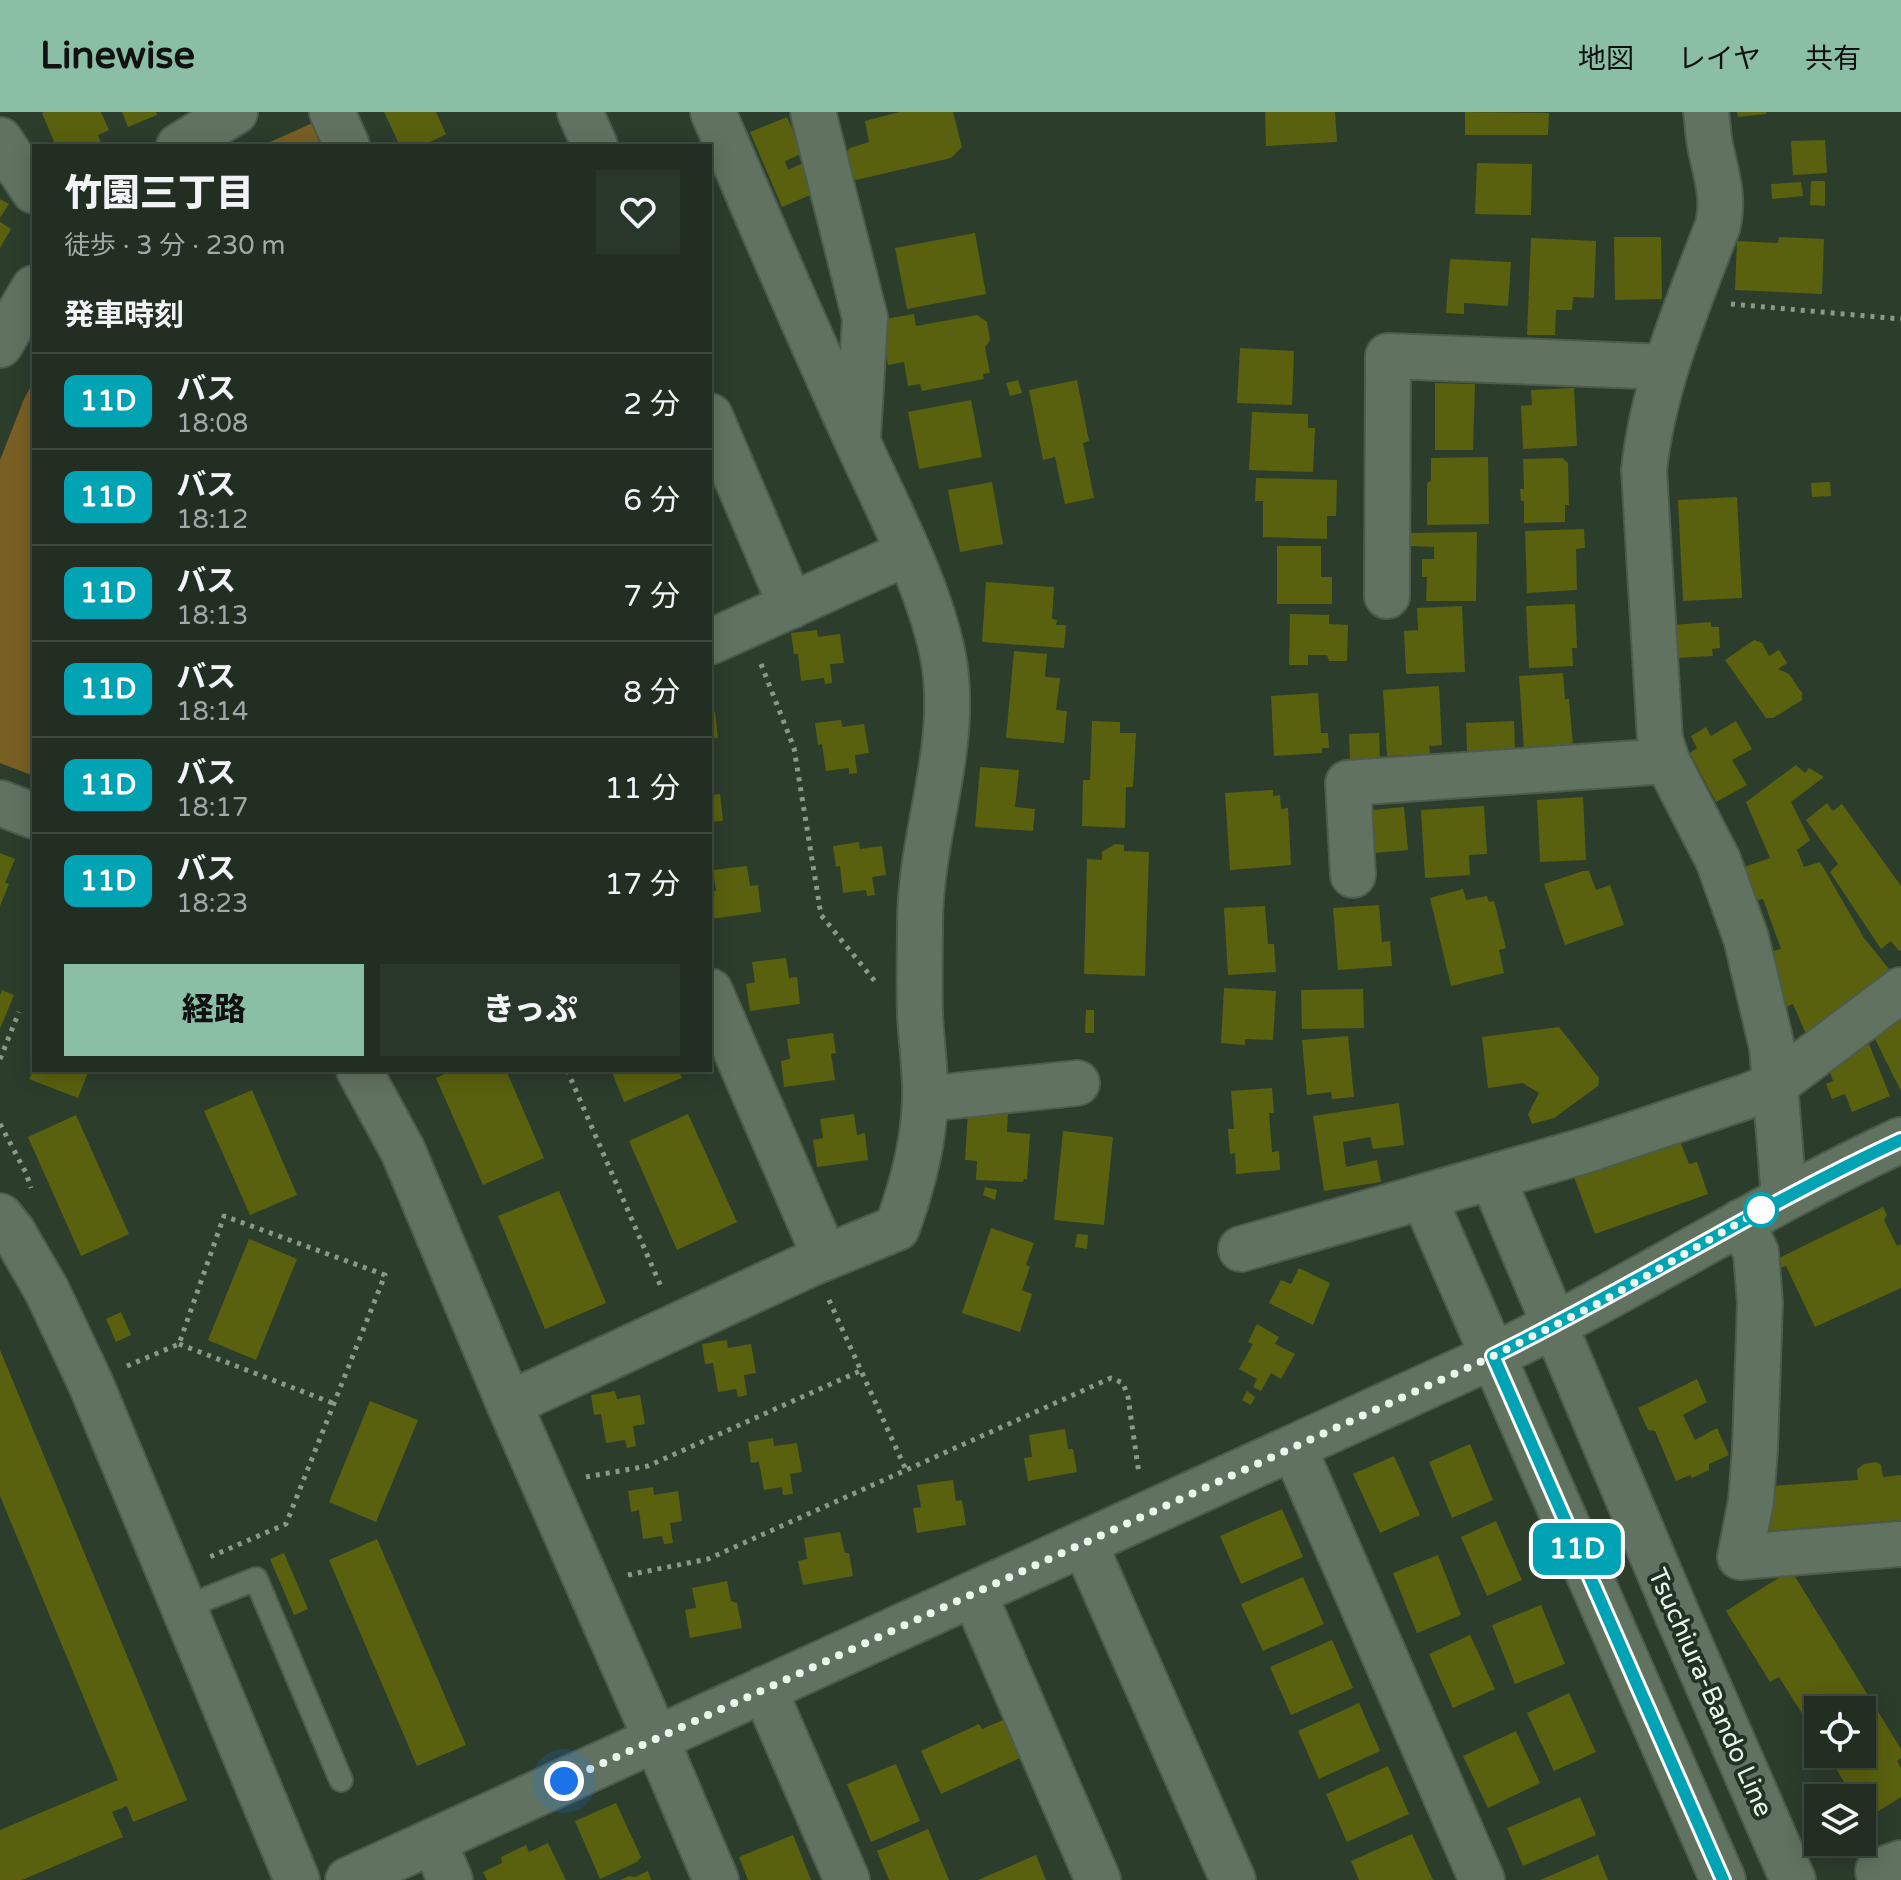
<!DOCTYPE html>
<html lang="ja">
<meta charset="utf-8">
<style>
:root{--surface:#212e21;--page:#29362a;--text:#f1f3f6;--muted:#a2a8a5;--line:#3e4a3f;--accent:#8abfa5}
body{margin:0;font-family:"Varela Round","Noto Sans JP",sans-serif;background:var(--page);color:var(--text);height:100vh;display:flex;flex-direction:column;font-size:30px;white-space:nowrap}
*{box-sizing:border-box;margin:0}
p{font-size:26px;color:var(--muted)}
.icon{flex:none;width:44px;height:44px;fill:none;stroke:currentColor;stroke-width:2;stroke-linecap:round;stroke-linejoin:round}
.map{position:relative;flex:1;overflow:hidden}
.sheet{position:absolute;left:32px;top:32px;width:680px;height:928px;display:flex;flex-direction:column;background:var(--surface);border-radius:0px;box-shadow:0 4px 20px #0003,0 0 0 2px var(--line)}
.sheet>*{flex:none}
.badge{padding:0 16px;border-radius:12px;font-size:28px;line-height:52px}
.buttons{position:absolute;left:1804px;top:1584px;display:grid;gap:16px}
.buttons a{display:grid;place-items:center;width:72px;height:72px;border-radius:0px;background:var(--surface);box-shadow:0 4px 20px #0003,0 0 0 2px var(--line);font-size:40px}
.you{position:absolute;width:40px;height:40px;margin:-20px;border:6px solid #fff;border-radius:50%;background:#1a73e8;box-shadow:0 0 0 12px #1a73e833}
.map>.badge{position:absolute;translate:-50% -50%;box-shadow:0 0 0 4px #fff}
h2{padding:0 32px;font-size:30px;line-height:72px}
.round{display:grid;place-items:center;flex:none;width:84px;height:84px;border-radius:0px;background:var(--page)}
.summary{display:flex;align-items:center;justify-content:space-between;height:136px;padding:0 32px}
h1{font-size:38px;font-weight:800;line-height:60px}
.cta{display:flex;gap:16px;margin-top:auto;padding:16px 32px}
.cta a{flex:1;height:92px;border-radius:0px;background:var(--accent);color:#111;font-size:32px;font-weight:800;line-height:92px;text-align:center}
.cta a+a{background:var(--page);color:var(--text)}
ul{padding:0;list-style:none}
li{display:flex;align-items:center;gap:24px;height:96px;padding:0 32px;border-top:2px solid var(--line)}
li div{flex:1}
li b{display:block;font-size:30px}
li em{font-style:normal}
li .badge{min-width:88px;font-weight:700;text-align:center}
header{display:flex;align-items:center;gap:48px;box-sizing:border-box;height:112px;padding:0 40px;background:var(--accent);color:#111}
header strong{font-size:38px}
nav{display:flex;gap:44px;margin-inline-start:auto;font-size:28px}
.map>svg:first-child{display:block}
.green{fill:#785f23}
.building{fill:#59610f}
.lines{fill:none;stroke-linecap:round;stroke-linejoin:round}
.service-casing{stroke:#4c5b4c;stroke-width:26}
.minor-casing{stroke:#4c5b4c;stroke-width:48}
.tertiary-casing{stroke:#4c5b4c;stroke-width:48}
.secondary-casing{stroke:#4c5b4c;stroke-width:48}
.path{stroke:#8b998b;stroke-width:5;stroke-dasharray:4 6;stroke-linecap:butt}
.service{stroke:#617360;stroke-width:22}
.minor{stroke:#617360;stroke-width:44}
.tertiary{stroke:#617360;stroke-width:44}
.secondary{stroke:#617360;stroke-width:44}
.line-casing{stroke:#fff;stroke-width:18}
.line{stroke:#00a3b4;stroke-width:12}
.walk{stroke:#ecf7ec;stroke-width:8;stroke-dasharray:0 14.4}
.stop-dot{fill:#fff;stroke:#00a3b4;stroke-width:4}
.labels{text-anchor:middle;stroke-width:8;stroke-linejoin:round;paint-order:stroke}
.street-label{font-size:26px;fill:#ecf7ec;stroke:#223222}
</style>
<header>
<strong>Linewise</strong>
<nav><a>地図</a><a>レイヤ</a><a>共有</a></nav>
</header>
<div class="map">
<svg width="1901" height="1768" viewBox="0 0 1901 1768">
<rect width="100%" height="100%" fill="#2c3d2c"/>
<g class="green">
<path d="M317,9L328,34H263L268,31Z"/>
<path d="M34,268V664L0,651V348L24,287Z"/>
</g>
<g class="building">
<path d="M44,0H101L109,18L98,23L102,34H56L42,1Z"/>
<path d="M122,0H156L157,3L128,15Z"/>
<path d="M384,0H436L446,22L422,34H400Z"/>
<path d="M899,0H953L962,35L951,46L856,68L851,64L847,40L850,36L869,30L865,9Z"/>
<path d="M1265,0H1335L1337,30L1266,34Z"/>
<path d="M1465,0L1549,1L1548,23H1465Z"/>
<path d="M1737,0H1766V2L1738,5Z"/>
<path d="M787,5L803,41L785,49L788,58L803,51L815,81L782,95L750,20Z"/>
<path d="M1825,28L1827,61L1793,63L1791,29Z"/>
<path d="M1477,51L1532,52L1531,103L1475,102Z"/>
<path d="M1811,69H1825V94L1810,93Z"/>
<path d="M1801,70L1803,84L1772,87L1771,72Z"/>
<path d="M0,87L9,92L0,106Z"/>
<path d="M0,110L11,117L0,136Z"/>
<path d="M975,121L986,182L907,197L895,136Z"/>
<path d="M1614,125H1661L1662,187L1615,188Z"/>
<path d="M1779,125L1824,127L1822,182L1735,178L1737,129L1778,131Z"/>
<path d="M1531,126L1596,129L1594,186L1573,185L1572,198H1556L1555,223H1527Z"/>
<path d="M1450,147L1511,150L1508,194L1464,191V202L1446,201Z"/>
<path d="M914,202L916,214L977,203L987,210L990,228L985,235L990,261L983,262L984,267L922,279L920,272L908,274L904,250L888,253L880,208Z"/>
<path d="M1240,236L1294,239L1292,293L1237,291Z"/>
<path d="M1018,268L1022,281L1010,284L1006,271Z"/>
<path d="M1077,268L1089,329L1083,331L1094,386L1065,392L1055,345L1043,348L1029,278Z"/>
<path d="M1435,271L1475,272L1473,338H1435Z"/>
<path d="M1574,276L1577,334L1523,337L1521,294L1532,293L1531,278Z"/>
<path d="M971,288L982,345L919,357L908,300Z"/>
<path d="M1252,300L1308,302V316H1315L1313,360L1249,358Z"/>
<path d="M1488,345L1489,412L1427,413V371L1431,369V346Z"/>
<path d="M1562,346L1568,351L1569,393H1565V410L1524,411V389H1521L1520,377H1524L1523,347Z"/>
<path d="M1256,366L1337,368L1336,404H1327V427L1263,425V389H1255Z"/>
<path d="M992,370L1003,432L960,440L948,378Z"/>
<path d="M1830,370L1831,384L1812,385L1811,371Z"/>
<path d="M1737,385L1742,486L1683,489L1678,388Z"/>
<path d="M1584,417L1585,436L1576,437L1577,478L1527,481L1525,419Z"/>
<path d="M1477,420L1476,489H1426L1427,465H1422V447H1434V435L1411,434V421Z"/>
<path d="M1277,434H1321V465H1332V492H1277Z"/>
<path d="M986,470L1054,475L1052,507L1057,508L1056,513H1066L1064,536L982,530Z"/>
<path d="M1575,492L1577,536H1572L1573,554L1529,556L1526,494Z"/>
<path d="M1462,494L1465,560L1406,562L1404,519L1418,518L1417,496Z"/>
<path d="M1290,502L1329,503V512L1348,513L1347,549H1329L1327,543H1308V553H1289Z"/>
<path d="M1711,510V515H1719L1720,536L1712,537L1713,544L1674,546L1672,513Z"/>
<path d="M817,518L818,525L840,522L844,551L830,552L832,571L825,572L824,566L801,569L798,542H794L791,521Z"/>
<path d="M1754,528L1762,531L1769,544L1779,538L1787,551L1778,557L1789,562L1802,581V588L1773,606H1766L1725,548Z"/>
<path d="M1014,539L1047,542L1045,565L1060,566L1056,598L1067,599L1064,631L1006,626Z"/>
<path d="M1563,561L1565,587H1569L1573,634L1524,638L1519,564Z"/>
<path d="M1439,574L1442,633L1429,634L1430,642L1387,644L1383,578Z"/>
<path d="M1318,581L1321,621H1328L1329,636H1322V641L1274,644L1271,584Z"/>
<path d="M710,600H715L718,626L710,627Z"/>
<path d="M841,608L842,615L864,612L869,641L855,643L857,661L849,662V656L826,659L822,632L818,633L815,611Z"/>
<path d="M1092,609L1120,610V621H1136L1133,675H1126L1125,716L1082,714L1083,668H1090Z"/>
<path d="M1514,609L1515,638L1467,639L1466,611Z"/>
<path d="M1736,609L1752,637L1732,648L1747,673L1716,690L1690,641L1697,636L1691,624L1706,615L1711,624Z"/>
<path d="M1379,621L1380,648L1350,649L1349,622Z"/>
<path d="M1796,653L1805,661L1809,656L1824,665L1791,690L1810,728L1797,738L1804,755L1820,750L1864,826L1889,857V863L1831,910L1805,920L1793,892L1784,896L1766,841L1781,837L1763,787L1754,789L1741,756L1770,746L1746,690Z"/>
<path d="M980,655L1019,658L1015,695L1035,697L1033,719L975,715Z"/>
<path d="M1273,678V684L1280,683L1281,697L1288,696L1291,753L1230,758L1225,681Z"/>
<path d="M720,682L723,709L710,710V683Z"/>
<path d="M1583,685L1586,748L1540,750L1537,688Z"/>
<path d="M1827,691L1833,699L1842,692L1901,774V838L1899,839L1891,829L1881,837L1830,760L1838,752L1806,708Z"/>
<path d="M1484,694L1487,742L1469,743L1470,763L1425,766L1421,698Z"/>
<path d="M1404,695L1408,738L1375,741L1372,698Z"/>
<path d="M859,730L860,737L882,734L886,763L872,765L875,783L867,784L866,778L843,781L840,754L836,755L833,734Z"/>
<path d="M1115,732L1124,733V739L1149,740L1145,864L1084,862L1087,747L1102,748V740Z"/>
<path d="M0,741L15,747L5,771L9,772L0,794Z"/>
<path d="M747,754L750,774L758,773L761,800L710,807V779H716L713,758Z"/>
<path d="M1583,759H1589L1596,778L1610,773L1624,813L1565,833L1544,772Z"/>
<path d="M1463,777L1466,788L1487,784L1489,790L1494,789L1506,836L1499,838L1504,861L1451,874L1430,786Z"/>
<path d="M1379,793L1382,830L1390,829L1392,854L1338,858L1333,796Z"/>
<path d="M1265,794L1268,832H1274L1276,860L1228,863L1224,796Z"/>
<path d="M786,846L789,866L797,865L800,892L750,899L746,872L755,870L752,850Z"/>
<path d="M1224,876L1276,879L1273,928L1245,927V933L1221,931Z"/>
<path d="M1363,877L1364,916L1302,917L1301,878Z"/>
<path d="M2,878L14,883L0,917V883Z"/>
<path d="M1086,898H1094V921H1085Z"/>
<path d="M1901,906V979L1872,921Z"/>
<path d="M1559,915L1599,966L1598,974L1554,1006L1532,1012L1528,1002L1539,981L1523,971L1488,976L1482,925Z"/>
<path d="M833,921L836,941L831,942L835,968L784,975L781,949L790,947L787,927Z"/>
<path d="M1348,924L1354,985L1332,987L1331,980L1307,983L1302,928Z"/>
<path d="M1867,927L1890,984L1852,1000L1845,982L1832,987L1826,972L1833,969L1828,955L1855,942L1854,934Z"/>
<path d="M34,958H89L78,986L29,967Z"/>
<path d="M453,958H506L544,1046L483,1073L436,966Z"/>
<path d="M611,958H679L682,966L624,990Z"/>
<path d="M1272,976L1274,1001H1269L1272,1040L1279,1039L1280,1058L1236,1062L1235,1041L1230,1042L1228,1017H1234L1231,979Z"/>
<path d="M252,978L297,1083L250,1103L204,999Z"/>
<path d="M1399,991L1404,1033L1373,1037L1370,1025L1343,1030L1346,1055L1377,1048L1381,1070L1324,1079L1313,1004Z"/>
<path d="M968,998L1008,1000L1007,1020L1030,1022L1027,1067H1024L1023,1070L976,1068L977,1049L965,1048Z"/>
<path d="M688,1002L737,1110L677,1138L629,1029Z"/>
<path d="M854,1002L857,1023L865,1021L868,1048L817,1055L813,1028L823,1026L820,1007Z"/>
<path d="M76,1003L129,1122L81,1144L28,1025Z"/>
<path d="M1063,1019L1113,1025L1104,1113L1054,1108Z"/>
<path d="M1678,1024L1689,1052L1697,1050L1708,1082L1595,1122L1573,1062Z"/>
<path d="M985,1075L997,1078L995,1088L983,1083Z"/>
<path d="M559,1079L606,1191L545,1217L498,1104Z"/>
<path d="M1883,1095L1887,1103L1884,1108L1897,1134L1901,1132V1176L1815,1215L1786,1154L1779,1156L1775,1148Z"/>
<path d="M991,1116L1034,1131L1026,1153L1030,1155L1022,1178L1032,1182L1020,1220L962,1201Z"/>
<path d="M1077,1122L1088,1123L1087,1137L1075,1135Z"/>
<path d="M249,1127L297,1147L256,1248L208,1228Z"/>
<path d="M1299,1156L1330,1171L1313,1213L1269,1191L1281,1168L1291,1172Z"/>
<path d="M121,1200L131,1223L116,1230L106,1207Z"/>
<path d="M1257,1212L1279,1225L1275,1232L1295,1242L1281,1267L1271,1261L1261,1279L1253,1275L1257,1267L1239,1257L1253,1232L1248,1230Z"/>
<path d="M727,1228L728,1236L751,1232L756,1261L744,1263L747,1283L738,1285L736,1277L718,1280L713,1251L705,1252L702,1232Z"/>
<path d="M0,1238L187,1688L133,1710L127,1694L112,1700L123,1725L22,1768H0V1718L118,1668L0,1384Z"/>
<path d="M1697,1267L1707,1290L1683,1303L1695,1328L1717,1316L1729,1343L1709,1352V1358L1692,1366L1690,1363L1676,1369L1655,1319L1648,1318L1638,1296Z"/>
<path d="M615,1279L617,1287L640,1283L645,1312L633,1314L636,1334L627,1336L625,1328L606,1331L601,1302L594,1303L591,1283Z"/>
<path d="M1247,1279L1255,1285L1251,1293L1242,1288Z"/>
<path d="M370,1289L418,1308L376,1410L329,1390Z"/>
<path d="M1065,1317L1068,1337H1073L1077,1360L1028,1369L1024,1346L1032,1345L1029,1323Z"/>
<path d="M773,1326L774,1334L797,1331L802,1360L790,1362L793,1382L783,1383L782,1375L764,1378L759,1350L751,1351L748,1330Z"/>
<path d="M1470,1332L1493,1388L1452,1406L1429,1350Z"/>
<path d="M1394,1344L1420,1403L1380,1421L1353,1362Z"/>
<path d="M1876,1350L1881,1353L1883,1365L1901,1363V1408L1766,1419L1771,1374L1858,1368L1857,1357L1864,1352Z"/>
<path d="M953,1368L956,1389L962,1388L966,1413L917,1421L913,1396L921,1395L917,1373Z"/>
<path d="M653,1375L654,1383L678,1379L682,1409L670,1411L673,1431L664,1432L662,1424L643,1427L639,1398L631,1400L628,1379Z"/>
<path d="M1282,1397L1303,1445L1241,1472L1220,1424Z"/>
<path d="M1496,1409L1522,1468L1487,1484L1461,1425Z"/>
<path d="M840,1420L845,1441H849L853,1464L803,1473L798,1449L807,1447L804,1426Z"/>
<path d="M377,1427L466,1633L417,1654L329,1448Z"/>
<path d="M284,1441L308,1497L294,1503L270,1447Z"/>
<path d="M1438,1443L1461,1503L1417,1521L1393,1461Z"/>
<path d="M1791,1458L1901,1637V1646L1897,1649L1901,1656V1685L1877,1700L1872,1693L1862,1699V1686H1854L1827,1642H1862V1598H1818V1627L1779,1565L1770,1570L1726,1499Z"/>
<path d="M1303,1465L1324,1512L1263,1539L1241,1492Z"/>
<path d="M727,1469L731,1489L737,1491L742,1516L690,1526L685,1498L696,1496L692,1476Z"/>
<path d="M1541,1493L1565,1552L1515,1572L1492,1513Z"/>
<path d="M1470,1523L1495,1577L1453,1596L1429,1542Z"/>
<path d="M1332,1528L1353,1576L1291,1603L1270,1555Z"/>
<path d="M1569,1581L1596,1640L1554,1659L1527,1601Z"/>
<path d="M1359,1591L1380,1639L1319,1667L1298,1619Z"/>
<path d="M1003,1608L1020,1646L941,1682L921,1639L979,1612L982,1617Z"/>
<path d="M1516,1619L1540,1671L1488,1696L1463,1644Z"/>
<path d="M896,1652L920,1709L871,1730L847,1672Z"/>
<path d="M1388,1654L1409,1702L1347,1730L1326,1682Z"/>
<path d="M1580,1685L1596,1723L1523,1754L1507,1716Z"/>
<path d="M616,1691L641,1745L637,1750L600,1767L575,1709Z"/>
<path d="M928,1717L949,1768H889L877,1739Z"/>
<path d="M1412,1722L1433,1768H1359L1351,1749Z"/>
<path d="M793,1723L811,1768H748L739,1745Z"/>
<path d="M548,1731L566,1768H487L483,1760L502,1751L501,1745L526,1733L529,1740Z"/>
<path d="M1036,1743L1046,1768H978Z"/>
<path d="M1598,1743L1608,1768H1540Z"/>
<path d="M648,1759L651,1768H620L629,1764L635,1765Z"/>
</g>
<g class="lines">
<g class="service-casing">
<path id="service" d="M183,1496L256,1467L341,1668"/>
</g>
<g class="minor-casing">
<g id="minor">
<path d="M332,0L347,34"/>
<path d="M580,0L595,34"/>
<path d="M813,0L865,206L858,325"/>
<path d="M1706,0C1708,13 1708,26 1711,38C1717,65 1724,86 1718,113C1688,192 1653,273 1644,358L1660,627L1667,649L1718,748L1746,826L1772,935L1784,1085"/>
<path d="M0,28L34,79"/>
<path d="M710,304L791,494"/>
<path d="M1387,484L1388,244L1666,255"/>
<path d="M710,530L907,441"/>
<path d="M1353,763L1348,671L1667,649"/>
<path d="M710,879L825,1145"/>
<path d="M925,987L1077,971"/>
<path d="M0,1104L13,1120L46,1177L90,1270L297,1768"/>
<path d="M1741,1110L1756,1140L1760,1191L1755,1336L1751,1389L1740,1445L1901,1432"/>
<path d="M1241,1137L1590,1037L1751,983L1776,972L1901,878"/>
<path d="M509,1292L812,1151L897,1116C912,1075 924,1031 925,987C926,959 921,930 920,902C919,872 920,841 920,811C920,729 954,647 946,565C939,490 885,392 854,322C805,215 759,108 713,0"/>
<path d="M1294,1336L1482,1768"/>
<path d="M1084,1431L1233,1768"/>
<path d="M974,1482L1098,1768"/>
<path d="M764,1577L847,1768"/>
<path d="M656,1627L716,1768"/>
<path d="M434,1729L450,1768"/>
<path d="M1878,1759L1901,1751"/>
</g>
</g>
<g class="tertiary-casing">
<g id="tertiary">
<path d="M179,34L235,0"/>
<path d="M0,233L34,176"/>
<path d="M0,691L34,704"/>
<path d="M359,958L403,1039L509,1292L656,1627"/>
<path d="M1492,1065L1555,1214"/>
<path d="M348,1768L1493,1244L1424,1086"/>
</g>
</g>
<g class="secondary-casing">
<g id="secondary">
<path d="M1555,1214L1679,1507L1793,1768"/>
<path d="M1723,1768L1493,1244C1632,1177 1761,1093 1901,1028"/>
</g>
</g>
<g class="path">
<path d="M1731,192L1901,207"/>
<path d="M761,552L794,636L821,803L878,873"/>
<path d="M0,947L19,900"/>
<path d="M567,958L662,1177"/>
<path d="M0,1012L26,1061L31,1076"/>
<path d="M829,1188L906,1358"/>
<path d="M179,1232L335,1292"/>
<path d="M127,1254L179,1232L224,1104L385,1163L286,1412L205,1447"/>
<path d="M586,1365L648,1354L860,1259"/>
<path d="M628,1463L708,1447L1111,1266L1123,1271L1128,1285L1139,1362"/>
</g>
<use href="#service" class="service"/>
<use href="#minor" class="minor"/>
<use href="#tertiary" class="tertiary"/>
<use href="#secondary" class="secondary"/>
</g>
<g class="lines">
<g class="line-casing">
<path id="line" d="M1723,1768L1493,1244C1631,1176 1761,1093 1901,1028"/>
</g>
<use href="#line" class="line"/>
<path class="walk" d="M564,1669L1493,1244L1601,1190L1761,1098"/>
</g>
<circle class="stop-dot" cx="1761" cy="1098" r="16"/>
<g class="labels">
<g class="street-label">
<text transform="translate(1711 1580) rotate(66)" y="9">Tsuchiura-Bando Line</text>
</g>
</g>
</svg>
<div class="buttons">
<a><svg class="icon" aria-label="locate" viewBox="0 0 24 24"><circle cx="12" cy="12" r="6"/><path d="M12 2v4M12 18v4M2 12h4M18 12h4"/></svg></a>
<a><svg class="icon" aria-label="layers" viewBox="0 0 24 24"><path d="M12 4l9 5-9 5-9-5zM3 14l9 5 9-5"/></svg></a>
</div>
<div class="you" style="left:564px;top:1669px"></div>
<b class="badge" style="left:1577px;top:1437px;background:#00a3b4;color:#fff">11D</b>
<section class="sheet">
<div class="summary"><div><h1>竹園三丁目</h1><p>徒歩 · 3 分 · 230 m</p></div><a class="round"><svg class="icon" aria-label="heart" viewBox="0 0 24 24"><path d="M12 20l-8-8c-3-5 5-10 8-4 3-6 11-1 8 4z"/></svg></a></div>
<h2>発車時刻</h2>
<ul>
<li><span class="badge" style="background:#00a3b4;color:#fff">11D</span><div><b>バス</b><p>18:08</p></div><em>2 分</em></li>
<li><span class="badge" style="background:#00a3b4;color:#fff">11D</span><div><b>バス</b><p>18:12</p></div><em>6 分</em></li>
<li><span class="badge" style="background:#00a3b4;color:#fff">11D</span><div><b>バス</b><p>18:13</p></div><em>7 分</em></li>
<li><span class="badge" style="background:#00a3b4;color:#fff">11D</span><div><b>バス</b><p>18:14</p></div><em>8 分</em></li>
<li><span class="badge" style="background:#00a3b4;color:#fff">11D</span><div><b>バス</b><p>18:17</p></div><em>11 分</em></li>
<li><span class="badge" style="background:#00a3b4;color:#fff">11D</span><div><b>バス</b><p>18:23</p></div><em>17 分</em></li>
</ul>
<div class="cta"><a>経路</a><a>きっぷ</a></div>
</section>
</div>
